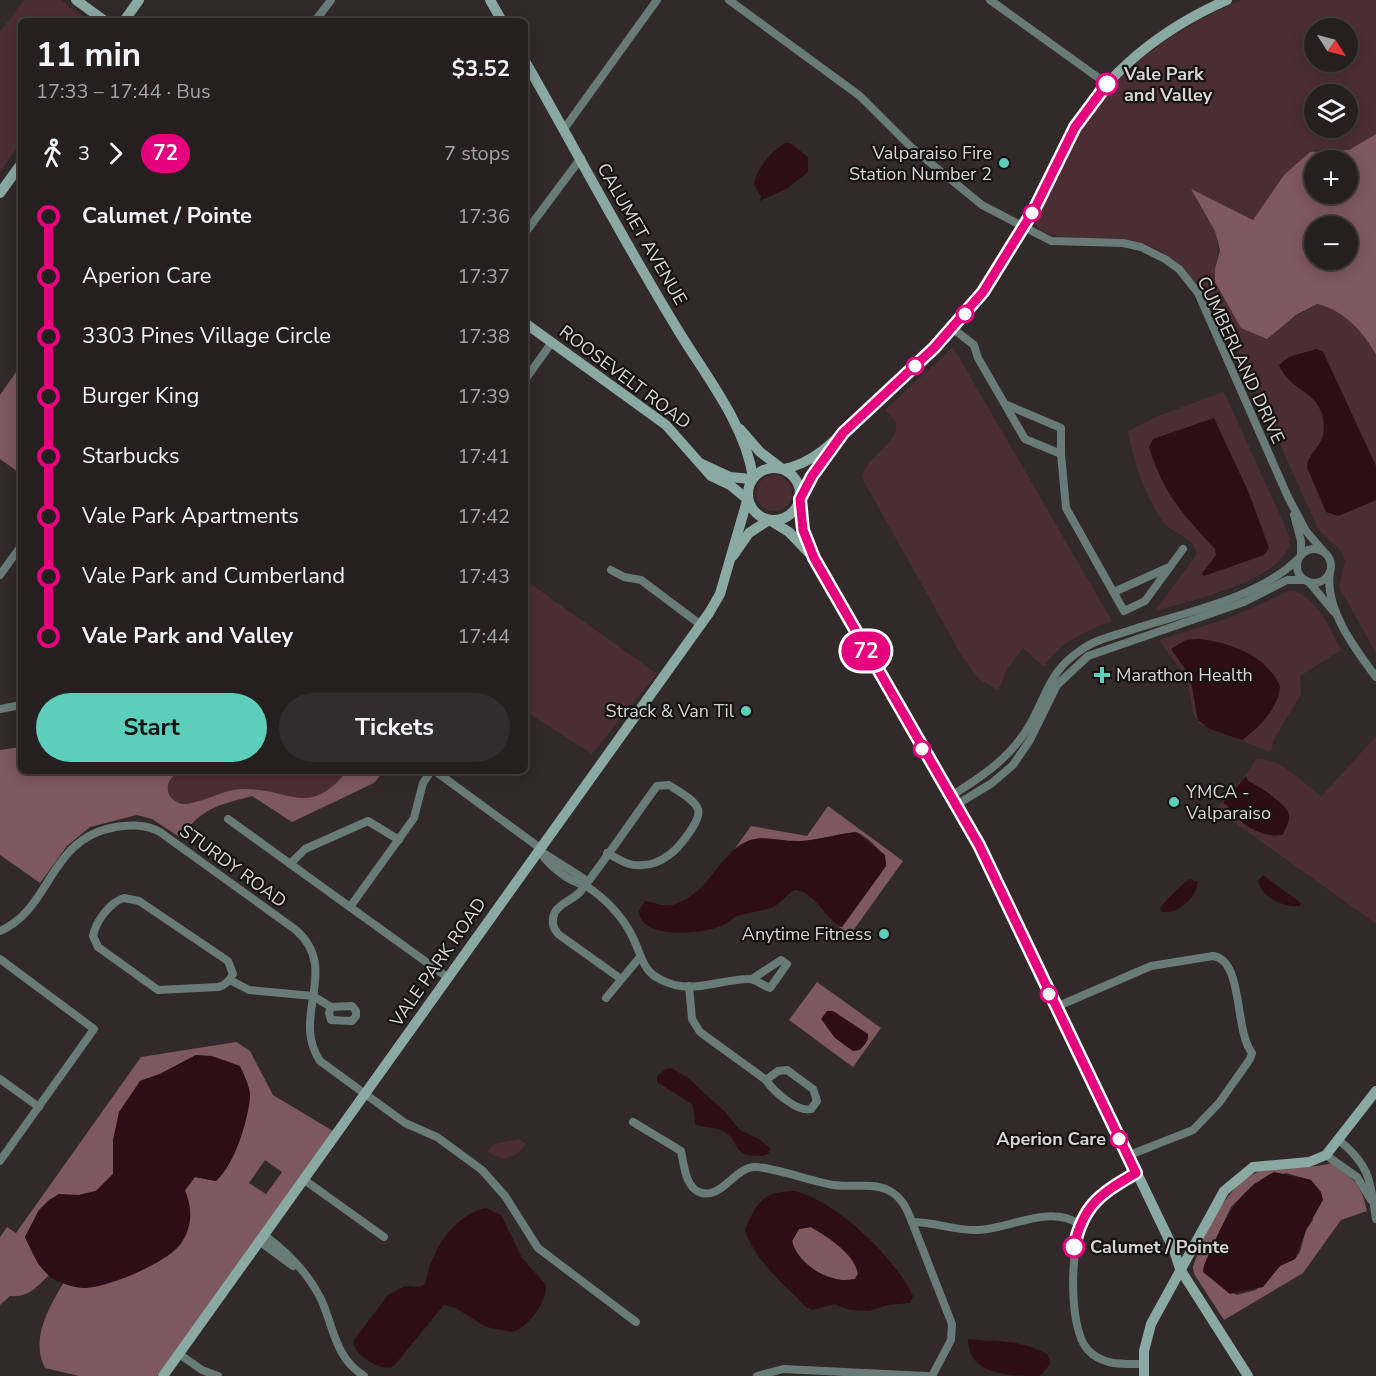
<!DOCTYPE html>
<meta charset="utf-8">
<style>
:root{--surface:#251f20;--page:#312c2d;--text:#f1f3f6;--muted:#a3a2a5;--line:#423d3e;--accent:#5cceba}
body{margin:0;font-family:"Nunito Sans",sans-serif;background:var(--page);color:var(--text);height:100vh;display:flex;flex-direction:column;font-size:22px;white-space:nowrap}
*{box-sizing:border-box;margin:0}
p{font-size:20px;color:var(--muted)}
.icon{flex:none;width:33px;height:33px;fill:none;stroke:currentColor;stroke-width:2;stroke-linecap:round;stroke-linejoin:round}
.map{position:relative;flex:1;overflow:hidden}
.panel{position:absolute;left:18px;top:18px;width:510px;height:756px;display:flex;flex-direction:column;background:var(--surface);border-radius:9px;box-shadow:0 3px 15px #0003,0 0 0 2px var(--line)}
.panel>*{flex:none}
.badge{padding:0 12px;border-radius:20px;font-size:21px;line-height:39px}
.needle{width:39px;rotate:126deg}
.fabs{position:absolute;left:1304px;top:18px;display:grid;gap:12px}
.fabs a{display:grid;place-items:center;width:54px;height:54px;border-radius:50%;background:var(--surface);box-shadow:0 3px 15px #0003,0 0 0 2px var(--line);font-size:30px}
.map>.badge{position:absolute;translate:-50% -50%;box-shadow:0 0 0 3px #fff}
.legs{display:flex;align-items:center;gap:9px;height:66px;padding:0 18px;font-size:20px}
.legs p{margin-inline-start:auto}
.head{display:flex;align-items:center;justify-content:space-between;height:102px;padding:0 18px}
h1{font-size:33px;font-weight:700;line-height:45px}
.action{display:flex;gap:12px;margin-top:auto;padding:12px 18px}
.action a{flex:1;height:69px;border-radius:36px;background:var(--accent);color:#111;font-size:24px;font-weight:700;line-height:69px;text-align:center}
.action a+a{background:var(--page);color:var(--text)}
ul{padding:0 18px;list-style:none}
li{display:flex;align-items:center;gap:21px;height:60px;font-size:22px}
li i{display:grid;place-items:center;width:9px;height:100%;margin:0 8px;background:currentColor}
li i::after{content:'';width:15px;height:15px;margin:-8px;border:4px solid;border-radius:50%;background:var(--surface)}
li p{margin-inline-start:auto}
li:first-child i{background:linear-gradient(#0000 50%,currentColor 0)}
li:last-child i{background:linear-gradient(currentColor 50%,#0000 0)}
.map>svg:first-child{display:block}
.green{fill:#4b2e34;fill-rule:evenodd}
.forest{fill:#7e585f;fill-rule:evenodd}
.water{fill:#2d0e16;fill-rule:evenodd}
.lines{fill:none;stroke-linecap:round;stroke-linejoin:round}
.street{stroke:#687b77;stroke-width:8}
.secondary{stroke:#8aa9a2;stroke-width:10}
.line-1-casing{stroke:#fff;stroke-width:14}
.line-1{stroke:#e6007e;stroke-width:9}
.stop-1-dot{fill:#fff;stroke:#e6007e;stroke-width:3}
.poi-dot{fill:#5cceba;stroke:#161313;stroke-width:2}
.labels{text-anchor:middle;stroke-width:4.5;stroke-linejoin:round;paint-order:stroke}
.stop-label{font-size:18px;font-weight:bold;fill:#d8d3d4;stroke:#161313;text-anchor:start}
.poi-label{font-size:18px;fill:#d8d3d4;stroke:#161313;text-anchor:end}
.street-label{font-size:18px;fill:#d8d3d4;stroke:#161313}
</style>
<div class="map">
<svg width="1376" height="1376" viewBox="0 0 1376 1376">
<rect width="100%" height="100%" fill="#31292a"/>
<g class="green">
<path d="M24,0H61L90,21H21V142L0,172V32Z"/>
<path d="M1241,0H1376V134L1349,150H1316L1284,175L1253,220L1192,190C1209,219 1224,233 1215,269L1267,339L1279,327L1317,304C1342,309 1364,332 1376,355V466L1323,351L1316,349L1282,361L1288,379L1315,400L1324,418L1323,440L1307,462L1338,516L1376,500V653L1339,587L1345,561L1342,552L1318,529L1231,335L1223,341C1209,311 1199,280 1172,259C1161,250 1146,243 1131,240C1109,235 1045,246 1034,223C1080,109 1127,50 1241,0ZM1314,28H1347V62H1314ZM1314,94H1347V128H1314Z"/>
<path d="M953,347L1112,621C1087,631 1058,642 1044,667L1023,648L1008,668L998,690L979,679L963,658L862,478C865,456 900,444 896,422L885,410Z"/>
<path d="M1224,392L1290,537C1293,579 1188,601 1155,611L1197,554C1193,534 1174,537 1162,520C1144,494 1134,462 1128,431L1158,416ZM1248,491L1269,548L1202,574L1216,555L1215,549Z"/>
<circle cx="774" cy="493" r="18"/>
<path d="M525,580L657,674L592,754L525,711Z"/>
<path d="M1290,591C1316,593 1331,631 1341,650L1300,676L1301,694L1273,741L1272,749L1268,751L1200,724L1193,713L1187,679L1159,640L1229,618ZM1200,639C1234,647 1255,652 1278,681L1264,719L1242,740L1210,729L1198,720L1190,676L1172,649L1187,640Z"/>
<path d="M1376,736V924L1216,809L1248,772L1255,760C1278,754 1304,784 1321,797ZM1248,781C1257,785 1288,805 1289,815C1290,821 1285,829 1283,834C1264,841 1238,821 1228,805Z"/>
<path d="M179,771H347C337,784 328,793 311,798C293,803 278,793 260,790C244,787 159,824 167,785C169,778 173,775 179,771Z"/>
<path d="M519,1139L526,1144C514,1159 504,1163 487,1151L494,1144Z"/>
</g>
<g class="forest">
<path d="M1376,134V355C1364,332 1342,309 1317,304L1296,315L1267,339L1241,328L1215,282V269L1220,250L1215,231L1191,189L1253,220L1284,175L1310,152L1349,150ZM1314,160H1347V194H1314ZM1347,226V260H1314V226Z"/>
<path d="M21,365V474L0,459V395Z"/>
<path d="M21,747V771H47L54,776L72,771H179C164,781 163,798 182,804C202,804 221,790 241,789C288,787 308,820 347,771H384L374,783L292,822L252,796C218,805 201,808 181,838L152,819L137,815L90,827L67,846L40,883L0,855V750Z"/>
<path d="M828,806L903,861L850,935L839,927H842L886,866C888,855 866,835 856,832C838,834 821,839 803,841C777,844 757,833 734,850L751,826L807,836Z"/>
<path d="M817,982L881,1028L853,1067L789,1020ZM833,1011L861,1031L868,1039L860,1050L854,1051L844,1045Z"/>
<path d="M236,1042L250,1051L273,1095L333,1131L157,1376H79L45,1368C30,1340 49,1307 64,1282L83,1288L185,1190L195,1177L216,1181C238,1160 244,1124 250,1096L196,1055L160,1074L140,1081L113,1140V1174L96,1191L79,1195H59L39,1210L25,1237L38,1264L49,1275C37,1287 28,1298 10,1296L0,1305V1237L7,1227L16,1233L141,1057ZM265,1160L282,1172L266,1194L249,1183Z"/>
<path d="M1331,1163C1354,1178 1361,1184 1367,1211L1341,1220L1303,1273L1224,1320L1194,1274L1193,1267C1204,1234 1228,1178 1266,1169C1287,1164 1309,1170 1331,1163ZM1286,1173L1311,1180L1313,1220L1306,1230L1300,1252L1295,1259L1280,1266L1256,1290L1236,1295L1203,1269L1205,1263L1231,1207L1255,1183Z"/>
<path d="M811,1227C828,1237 855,1254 858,1274L855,1279C831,1285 798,1265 792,1241L799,1229Z"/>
</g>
<g class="water">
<path d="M785,143H790L808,157V172L788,188L760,201L761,196L754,185C755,170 773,150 785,143Z"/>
<path d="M1316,349L1323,352L1376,466V500L1338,516L1326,512L1307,467C1308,453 1323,446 1324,430C1326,391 1290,393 1279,365L1289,357Z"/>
<path d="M1214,418L1248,491L1269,548L1264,555L1204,576L1202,574L1216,555L1215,549C1182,513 1164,495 1149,447L1153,439Z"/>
<path d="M1200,639C1231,643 1266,655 1280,686C1279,708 1259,728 1242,740L1210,729L1198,720L1190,676L1171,649L1186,640Z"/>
<path d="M1246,776L1248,781C1257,785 1289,805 1289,815C1290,821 1285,829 1283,834C1268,840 1243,826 1233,814C1230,809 1229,806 1223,803Z"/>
<path d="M856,832L885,855L886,866L842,927C823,919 818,893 795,890C787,894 781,903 773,907C761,912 749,912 737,916C731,919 727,924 721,926C703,934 640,940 639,911L645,901C653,902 664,907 672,905C709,896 719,851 750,840C766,835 784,842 801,841C819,840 838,834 856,832Z"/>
<path d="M1263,875L1301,903L1300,906C1284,907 1262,899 1258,881Z"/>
<path d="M1190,879L1198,882C1196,898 1179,914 1162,912L1160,909C1163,902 1183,883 1190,879Z"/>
<path d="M827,1011H833L868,1034C869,1042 862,1050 853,1051L835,1038L821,1019Z"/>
<path d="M196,1055L212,1056L240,1066C244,1075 251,1088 250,1098C247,1124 235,1163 216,1181L195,1177L185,1190C192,1207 193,1225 182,1242C170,1262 107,1288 84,1288C76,1288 59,1283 53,1279C39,1269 32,1252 25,1237L39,1210L49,1200L59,1194L79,1195L96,1191L113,1174V1140L119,1112L140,1081L160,1074Z"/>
<path d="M671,1068L688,1078L725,1112L740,1130L759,1139L771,1149C768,1155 766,1156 760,1156C730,1156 741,1141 723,1131C714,1127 704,1128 695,1124L693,1105L657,1082V1076L666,1069Z"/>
<path d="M1274,1172L1311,1180L1321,1192L1323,1200L1306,1230L1295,1259L1280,1266L1263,1287L1230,1294L1203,1272L1205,1263C1224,1222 1232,1195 1274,1172Z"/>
<path d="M794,1191C836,1200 896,1259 913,1296L910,1303L888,1305L869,1311L850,1310L834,1304L812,1310L806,1307C783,1283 755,1261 745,1230C757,1201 763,1192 794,1191ZM811,1227C828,1237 855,1254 858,1274L855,1279C831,1285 797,1265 792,1241L799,1229Z"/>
<path d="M486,1208L501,1215L522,1258L546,1285C547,1302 529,1326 513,1332L486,1327L456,1308L444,1305L393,1367C381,1372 351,1354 354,1340L388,1295L405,1286L419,1287L425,1284C431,1253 452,1215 486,1208Z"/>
<path d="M968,1339C1001,1343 1015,1338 1047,1354L1051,1363L1040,1376C1011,1376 968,1376 968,1339Z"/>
</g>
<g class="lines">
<g class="street">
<path d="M729,0L860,96L911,147L982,205L1051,241L1123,243L1141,247L1165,259L1179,269L1198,293L1288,497L1306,531L1324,552"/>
<path d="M990,0L1107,84"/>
<path d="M315,21L331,0"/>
<path d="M564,129L657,0"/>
<path d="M525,233L581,158"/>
<path d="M952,328L974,345L978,358L1025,439L1061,454L1066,508L1124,611L1145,601L1183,549"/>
<path d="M525,380L552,342"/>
<path d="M1007,405L1061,428V454"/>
<path d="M1294,515L1301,541V555"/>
<circle cx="1314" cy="566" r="17"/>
<path d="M611,570L624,577L641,580L701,625"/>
<path d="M1330,572C1324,608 1355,649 1376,677"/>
<path d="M0,575L21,546"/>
<path d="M1309,582L1334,612"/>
<path d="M1114,592L1167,568"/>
<path d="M0,709L21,705"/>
<path d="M435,771L540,848"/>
<path d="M951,796C981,777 1006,761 1026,731C1046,700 1047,672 1081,650C1095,640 1112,636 1128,631C1181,613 1258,599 1298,559"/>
<path d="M956,805L992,783L1013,765L1030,740L1057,685L1088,656L1244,602L1287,580H1305"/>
<path d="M228,819L447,977"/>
<path d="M539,850L583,878L585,885C568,882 547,864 539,850Z"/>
<path d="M607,853C619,859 629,867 642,865C651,865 661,861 669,855C678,849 702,820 698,809C694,799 678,791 669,785L657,786C631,821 607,858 580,892C573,900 561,902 555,912C551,920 553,928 558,934L621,979"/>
<path d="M290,864L305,849L368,821L399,840"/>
<path d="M585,885C603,897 619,912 630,932C645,959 639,975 675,985C699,991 725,979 749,979C756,979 763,986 770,988L787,964L781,960L752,979"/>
<path d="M124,898L139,901L228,961L233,974C229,981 226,985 218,987L158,990L98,947L93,936C96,921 110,902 124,898Z"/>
<path d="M350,907L414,818L423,783L431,771"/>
<path d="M0,931C52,909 48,838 116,827C132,825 145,824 160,832L296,930C341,970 290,1016 320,1061L405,1123L437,1137L482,1170L505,1196L538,1248L636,1322"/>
<path d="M0,959L94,1029L0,1161"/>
<path d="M230,980L249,990L313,996L331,1007L352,1006L356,1011V1016L352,1021L331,1020L329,1013L331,1007"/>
<path d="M689,986L692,1019L700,1032L766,1080L778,1071L787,1070L813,1089L817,1101L811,1109C798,1113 773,1091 766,1080"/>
<path d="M606,998L640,957"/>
<path d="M1056,1007L1151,966L1213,956C1244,960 1234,1031 1252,1053L1250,1059L1219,1103L1193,1130L1127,1156"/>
<path d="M0,1079L39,1107"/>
<path d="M633,1122L681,1151C684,1164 685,1186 699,1192C721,1201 734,1168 754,1167C769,1166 814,1182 834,1185C852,1188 871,1182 888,1190C902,1197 907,1209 912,1222C935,1222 956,1231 978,1230C1010,1229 1048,1204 1079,1224"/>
<path d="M1340,1141C1371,1167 1370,1181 1376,1219"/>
<path d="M1326,1155L1357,1177L1371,1200"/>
<path d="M1136,1173C1117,1184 1098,1194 1086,1212C1070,1237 1067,1328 1088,1350C1103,1366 1123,1364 1144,1364"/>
<path d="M303,1179L384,1237"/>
<path d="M912,1222L952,1324L951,1340L932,1376"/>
<path d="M264,1235C286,1251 307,1272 320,1297C334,1326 334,1357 364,1376"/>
<path d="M259,1241L293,1266"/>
<path d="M179,1354L202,1370L218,1376"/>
<path d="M757,1376L783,1369L927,1376"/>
</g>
<g class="secondary">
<path d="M76,0L105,21"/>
<path d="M490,0L502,21"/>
<path d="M124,21L139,0"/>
<path d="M525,61C577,152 626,246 681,335C708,379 745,425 753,477"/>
<path d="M0,193L21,164"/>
<path d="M525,323L666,425L711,476L730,485L747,499"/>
<path d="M740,429L760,452L781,468"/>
<path d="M700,463L730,477L751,479"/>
<circle cx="774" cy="494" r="26"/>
<path d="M784,469C820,462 844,430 870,406C916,363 963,323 998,270C1025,229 1043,185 1066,142C1102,76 1159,30 1227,0"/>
<path d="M801,496L833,446"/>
<path d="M800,499L801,524L814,558L979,845L1174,1250L1180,1269L1248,1376"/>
<path d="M771,521L789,532L809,553"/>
<path d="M733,556L749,533L769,520"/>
<path d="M163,1376L709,613L720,594L747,501"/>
<path d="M1144,1376V1351L1151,1324L1224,1191L1253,1167L1309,1162L1326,1155L1376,1091"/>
</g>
</g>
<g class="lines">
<g class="line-1-casing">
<path id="line-1" d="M1074,1247C1083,1205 1100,1194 1136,1173L979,845L814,558L803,530L800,499L812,476L843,433L934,348L983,292L1035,208L1075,127L1107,84"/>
</g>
<use href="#line-1" class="line-1"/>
</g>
<g class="stop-1-dot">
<circle cx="1107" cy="84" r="10"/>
<circle cx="1032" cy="213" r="8"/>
<circle cx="965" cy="314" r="8"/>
<circle cx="915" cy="366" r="8"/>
<circle cx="922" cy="749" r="8"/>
<circle cx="1049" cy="994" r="8"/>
<circle cx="1119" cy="1139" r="8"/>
<circle cx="1074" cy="1247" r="10"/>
</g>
<g class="poi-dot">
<circle cx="1004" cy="163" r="6"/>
<path d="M1099 666h6v6h6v6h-6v6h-6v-6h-6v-6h6z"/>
<circle cx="746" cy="711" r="6"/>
<circle cx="1174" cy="802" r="6"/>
<circle cx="884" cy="934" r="6"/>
</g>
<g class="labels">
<g class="stop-label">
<text x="1124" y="80">Vale Park<tspan x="1124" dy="21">and Valley</tspan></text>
<text x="1106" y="1145" text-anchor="end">Aperion Care</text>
<text x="1090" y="1253">Calumet / Pointe</text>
</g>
<g class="poi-label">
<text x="992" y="159">Valparaiso Fire<tspan x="992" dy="21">Station Number 2</tspan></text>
<text x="1116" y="681" text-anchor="start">Marathon Health</text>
<text x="734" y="717">Strack &amp; Van Til</text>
<text x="1186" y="798" text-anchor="start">YMCA -<tspan x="1186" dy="21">Valparaiso</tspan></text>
<text x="872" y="940">Anytime Fitness</text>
</g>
<g class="street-label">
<text transform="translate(642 234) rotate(60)" y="6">CALUMET AVENUE</text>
<text transform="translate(1241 360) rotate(65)" y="6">CUMBERLAND DRIVE</text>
<text transform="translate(625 377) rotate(37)" y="6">ROOSEVELT ROAD</text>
<text transform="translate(233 866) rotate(36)" y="6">STURDY ROAD</text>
<text transform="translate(438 962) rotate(-55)" y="6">VALE PARK ROAD</text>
</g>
</g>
</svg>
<div class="fabs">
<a><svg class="needle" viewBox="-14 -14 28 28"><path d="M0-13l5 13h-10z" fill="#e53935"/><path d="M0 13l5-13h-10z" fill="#a3a2a5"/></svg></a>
<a><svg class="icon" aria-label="layers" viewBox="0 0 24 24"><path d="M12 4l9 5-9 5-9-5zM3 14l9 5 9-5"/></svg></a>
<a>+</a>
<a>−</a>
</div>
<b class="badge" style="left:866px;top:651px;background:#e6007e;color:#fff">72</b>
<section class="panel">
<div class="head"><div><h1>11 min</h1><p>17:33 – 17:44 · Bus</p></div><b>$3.52</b></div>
<div class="legs"><svg class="icon" aria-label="walk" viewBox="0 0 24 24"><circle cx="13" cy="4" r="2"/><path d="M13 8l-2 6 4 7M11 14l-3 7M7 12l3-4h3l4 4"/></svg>3<svg class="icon" aria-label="forward" viewBox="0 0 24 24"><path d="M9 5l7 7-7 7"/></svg><b class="badge" style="background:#e6007e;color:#fff">72</b><p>7 stops</p></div>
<ul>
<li><i style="color:#e6007e"></i><b>Calumet / Pointe</b><p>17:36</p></li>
<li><i style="color:#e6007e"></i><span>Aperion Care</span><p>17:37</p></li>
<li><i style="color:#e6007e"></i><span>3303 Pines Village Circle</span><p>17:38</p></li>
<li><i style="color:#e6007e"></i><span>Burger King</span><p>17:39</p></li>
<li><i style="color:#e6007e"></i><span>Starbucks</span><p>17:41</p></li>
<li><i style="color:#e6007e"></i><span>Vale Park Apartments</span><p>17:42</p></li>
<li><i style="color:#e6007e"></i><span>Vale Park and Cumberland</span><p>17:43</p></li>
<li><i style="color:#e6007e"></i><b>Vale Park and Valley</b><p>17:44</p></li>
</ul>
<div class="action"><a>Start</a><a>Tickets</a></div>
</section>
</div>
